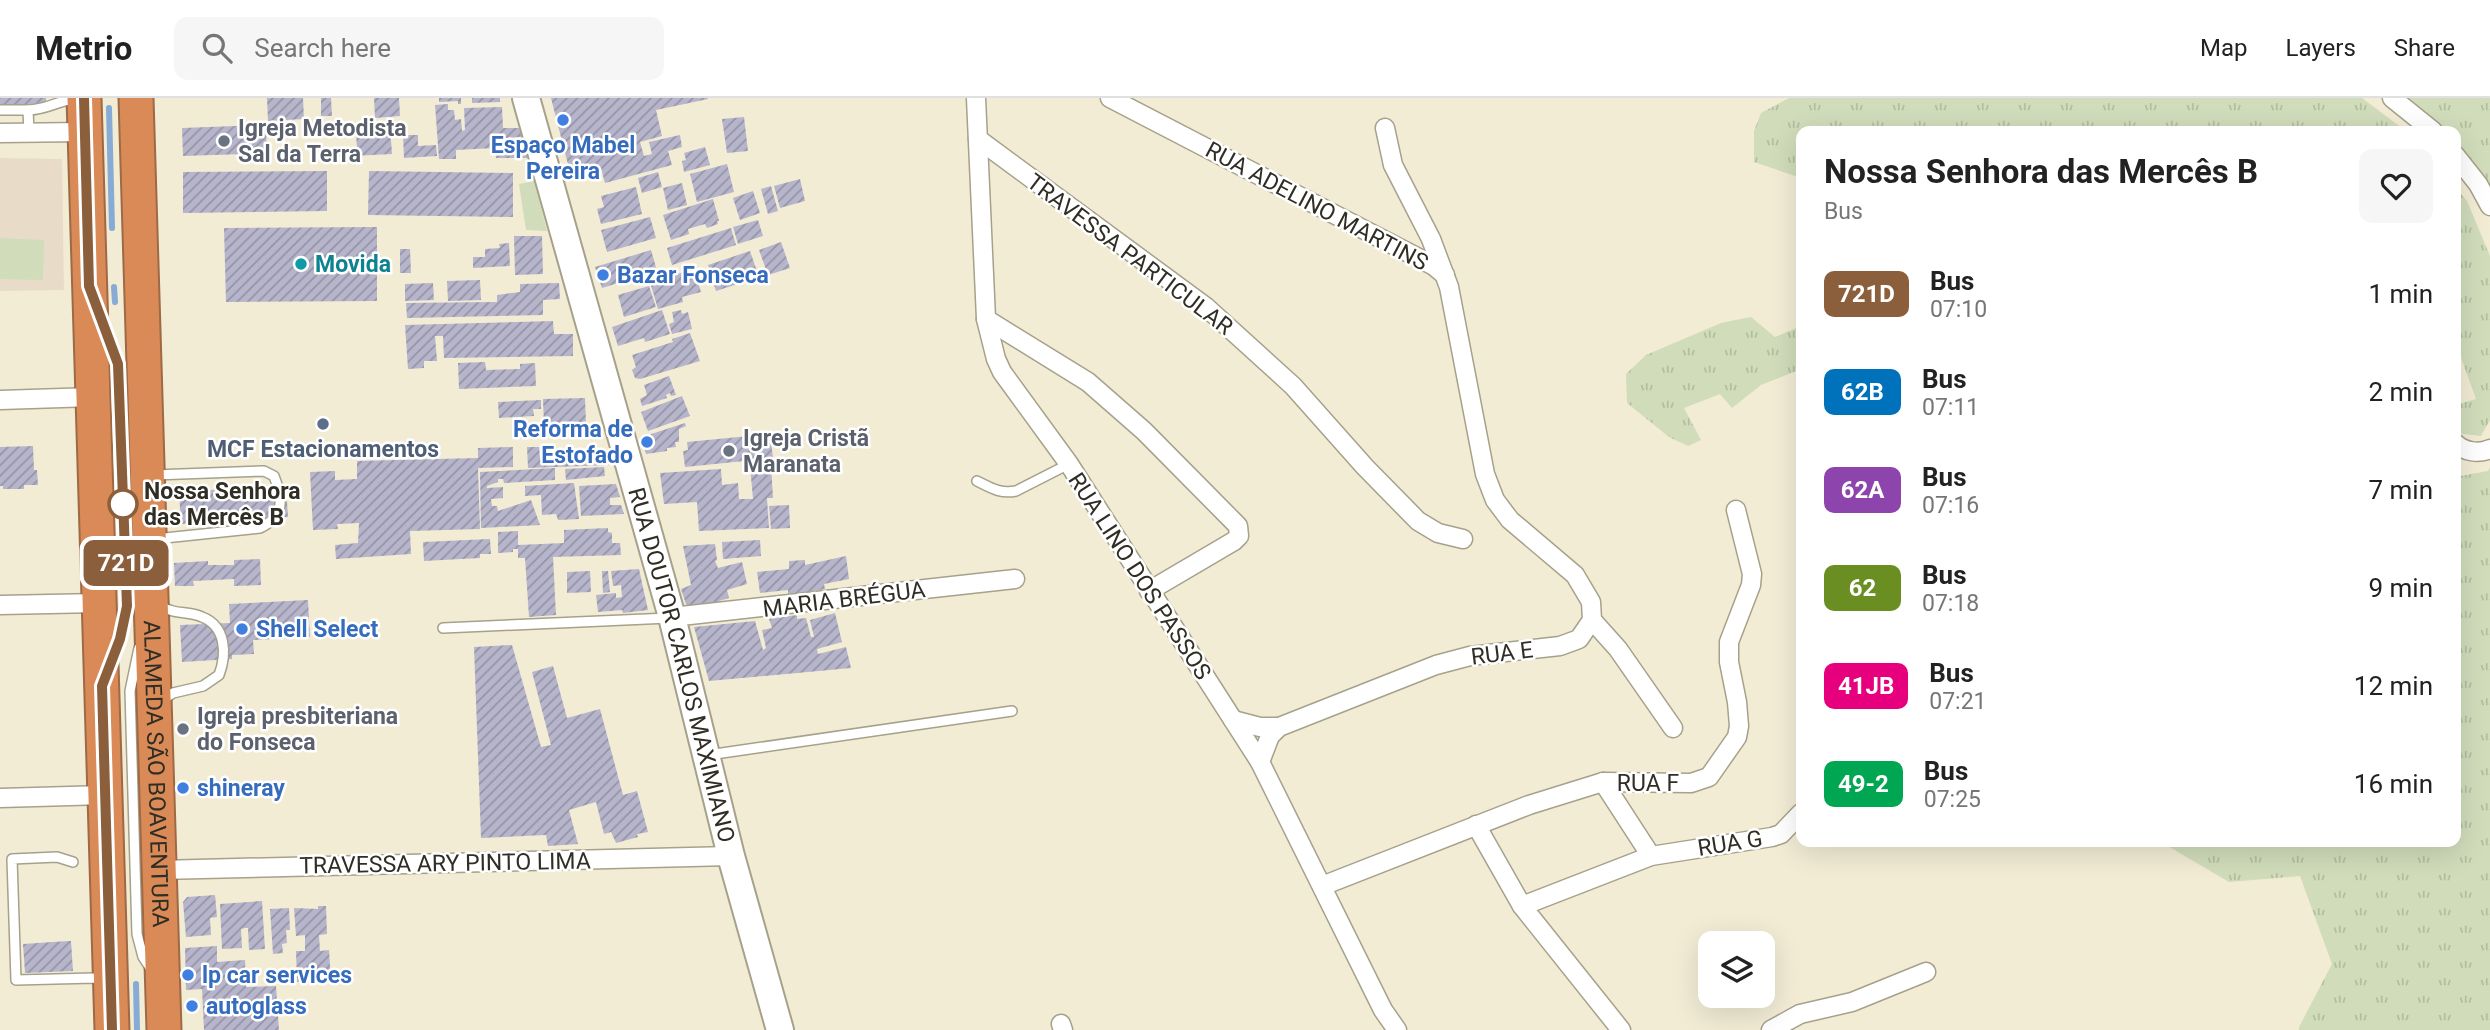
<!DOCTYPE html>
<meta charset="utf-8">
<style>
:root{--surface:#fff;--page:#f6f6f6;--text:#222;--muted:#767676;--line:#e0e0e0}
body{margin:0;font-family:Roboto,sans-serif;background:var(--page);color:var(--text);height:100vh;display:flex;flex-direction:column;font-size:26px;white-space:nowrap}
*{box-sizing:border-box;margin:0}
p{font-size:23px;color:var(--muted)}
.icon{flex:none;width:38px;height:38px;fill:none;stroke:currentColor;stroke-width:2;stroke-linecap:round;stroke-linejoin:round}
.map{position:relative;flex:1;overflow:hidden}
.drawer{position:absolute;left:1796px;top:28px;width:665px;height:721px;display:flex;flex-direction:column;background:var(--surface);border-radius:14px;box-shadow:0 7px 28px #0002}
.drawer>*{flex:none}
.badge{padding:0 14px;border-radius:10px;font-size:24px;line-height:46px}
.buttons{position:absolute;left:1698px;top:833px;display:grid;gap:14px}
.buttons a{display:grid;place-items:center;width:77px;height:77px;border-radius:14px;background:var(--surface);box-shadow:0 7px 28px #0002;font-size:35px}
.map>.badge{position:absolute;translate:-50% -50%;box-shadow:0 0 0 4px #fff}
.round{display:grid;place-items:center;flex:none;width:74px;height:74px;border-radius:14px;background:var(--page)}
.headline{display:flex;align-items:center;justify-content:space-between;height:119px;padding:0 28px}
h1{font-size:33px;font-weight:700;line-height:52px}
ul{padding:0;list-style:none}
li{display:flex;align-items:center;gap:21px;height:98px;padding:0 28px}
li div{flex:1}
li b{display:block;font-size:26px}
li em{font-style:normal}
li .badge{min-width:77px;font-weight:700;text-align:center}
header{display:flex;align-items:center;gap:42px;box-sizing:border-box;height:98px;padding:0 35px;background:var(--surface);border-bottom:2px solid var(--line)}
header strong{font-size:33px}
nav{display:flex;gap:38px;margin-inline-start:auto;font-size:24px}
.search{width:490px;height:63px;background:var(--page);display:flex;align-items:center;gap:18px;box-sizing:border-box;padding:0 24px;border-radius:14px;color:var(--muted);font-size:26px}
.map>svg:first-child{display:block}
.education{fill:#e8dcc9}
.grass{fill:url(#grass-tufts)}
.garden{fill:#d0dcba}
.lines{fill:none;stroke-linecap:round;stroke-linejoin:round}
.stream{stroke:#87abd4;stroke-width:6}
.building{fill:url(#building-hatch)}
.lane-casing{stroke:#a6a18b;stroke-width:12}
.street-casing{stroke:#a6a18b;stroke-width:21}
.secondary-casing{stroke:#a6a18b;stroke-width:30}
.highway-casing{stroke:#9e6945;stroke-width:37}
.lane{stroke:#fff;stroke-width:9}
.street{stroke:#fff;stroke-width:18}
.secondary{stroke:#fff;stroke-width:26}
.highway{stroke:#d98a57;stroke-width:33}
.line-casing{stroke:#fff;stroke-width:16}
.line{stroke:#8b5e3c;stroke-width:10}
.shop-dot{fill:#3f7fe0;stroke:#fff;stroke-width:2.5}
.worship-dot{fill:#6b7280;stroke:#fff;stroke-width:2.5}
.culture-dot{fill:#0f9aa8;stroke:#fff;stroke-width:2.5}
.service-dot{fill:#5c6f8a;stroke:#fff;stroke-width:2.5}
.stop-dot{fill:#fff;stroke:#8b5e3c;stroke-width:3.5}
.labels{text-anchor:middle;stroke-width:5;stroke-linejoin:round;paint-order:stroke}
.worship-label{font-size:23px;font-weight:bold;fill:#5b616d;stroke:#fff;text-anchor:start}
.shop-label{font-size:23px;font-weight:bold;fill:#366cbe;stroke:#fff;text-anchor:start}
.street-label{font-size:23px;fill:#2f2d24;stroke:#fff}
.culture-label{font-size:23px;font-weight:bold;fill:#0d838f;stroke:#fff;text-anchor:start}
.service-label{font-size:23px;font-weight:bold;fill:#4e5e75;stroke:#fff}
.stop-label{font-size:23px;font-weight:bold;fill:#2f2d24;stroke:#fff;text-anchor:start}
</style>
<header>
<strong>Metrio</strong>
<div class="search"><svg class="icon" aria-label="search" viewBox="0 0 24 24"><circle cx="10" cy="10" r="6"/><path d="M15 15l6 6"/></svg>Search here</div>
<nav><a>Map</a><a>Layers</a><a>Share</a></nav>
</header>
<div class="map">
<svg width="2490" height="932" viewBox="0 0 2490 932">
<defs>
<pattern id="grass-tufts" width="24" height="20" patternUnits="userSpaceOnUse" patternTransform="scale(1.75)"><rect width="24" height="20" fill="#d0dcba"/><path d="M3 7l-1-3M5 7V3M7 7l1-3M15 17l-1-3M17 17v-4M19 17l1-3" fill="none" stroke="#b3bda0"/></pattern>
<pattern id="building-hatch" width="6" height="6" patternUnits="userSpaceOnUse" patternTransform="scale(1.75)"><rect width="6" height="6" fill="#b7b5cb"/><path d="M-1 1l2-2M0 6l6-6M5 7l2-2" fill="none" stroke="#9594a5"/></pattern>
</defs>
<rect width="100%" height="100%" fill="#f2ecd5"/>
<path class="education" d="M0,60L62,61L64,192L0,193Z"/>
<g class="grass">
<path d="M1789,0H2362L2406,33H1801V80L1754,64V33L1761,15Z"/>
<path d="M2396,0H2490V111L2455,60V33H2434Z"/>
<path d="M2455,89L2467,103L2490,158V322L2481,338L2455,335V307L2476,301L2455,243Z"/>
<path d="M1751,219L1775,239L1801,228V273L1799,272L1761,287L1732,310L1720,296L1684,310L1701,342L1688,348L1669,339L1627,305L1626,276L1646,257L1721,225Z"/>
<path d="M2490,369V932H2299V929L2332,866L2300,778L2229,784L2161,744H2455V379L2488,373Z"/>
</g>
<g class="garden">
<path d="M534,83L547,133L526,132L519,86Z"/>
<path d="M0,140L44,142L43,182L0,181Z"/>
</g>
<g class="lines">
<g class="stream">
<path d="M109,10L112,130"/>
<path d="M114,189L115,204"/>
<path d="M136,886L137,932"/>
</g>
</g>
<g class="building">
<path d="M0,0H46V7L0,6Z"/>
<path d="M267,0H303L304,21L268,23Z"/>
<path d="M321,0H331L332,18H321Z"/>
<path d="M374,0H399L400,18L375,20Z"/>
<path d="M439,0H461V6H458V3L439,4Z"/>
<path d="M472,0H500V4L472,5Z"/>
<path d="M551,0H708V1L656,12L662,38L640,44L644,58L652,56L649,44L680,37L682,49L668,53L672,67L605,85L601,70L571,78Z"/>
<path d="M448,6V12H454L455,22L461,21L462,33L465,32L464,10L502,9L503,30H519L522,39L504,40V50L524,48L528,60H496L495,50L456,52V61H439L435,7Z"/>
<path d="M744,19L748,53L727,55L722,21Z"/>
<path d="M266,27L267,59L244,60V56L183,58L182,30Z"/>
<path d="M390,28L392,56L333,59V51L357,50L356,36L369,35L368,29Z"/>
<path d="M403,37H418V48L436,47L437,58L404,60Z"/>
<path d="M705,49L710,67L684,74L682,63L686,62L684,55Z"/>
<path d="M727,66L734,94L697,104L690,76Z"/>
<path d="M327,73V113L183,115V74Z"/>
<path d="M369,73L513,75V119L368,117Z"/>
<path d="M658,74L662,89L642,95L638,80Z"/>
<path d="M800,81L805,103L780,110L774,88Z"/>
<path d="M682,85L687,107L668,112L663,90Z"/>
<path d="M771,88L778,113L768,116L761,91Z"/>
<path d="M636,89L642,116L601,126L597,111L604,109L601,98Z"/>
<path d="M753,93L760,115L740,122L733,100Z"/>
<path d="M713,101L719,123H717L718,126L707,130L705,126L688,131L689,136L671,142L663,117Z"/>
<path d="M650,119L656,140L607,154L601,132Z"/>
<path d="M758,122L763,138L738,146L733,129Z"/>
<path d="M377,129V203L226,204L224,130Z"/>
<path d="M731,130L736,147L672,167L667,150Z"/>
<path d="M514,138H542L543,176L515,177Z"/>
<path d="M781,144L790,170L768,177L759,152Z"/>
<path d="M509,145L510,168L473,170V159H485V151L500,150L499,146Z"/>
<path d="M400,151H410L411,175H400Z"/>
<path d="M651,152L657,173L602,190L595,169Z"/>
<path d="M750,153L759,179L716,193L708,167Z"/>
<path d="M694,171L701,194L682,199L683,204L658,211L650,184Z"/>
<path d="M480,182L481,202L448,203L447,183Z"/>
<path d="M433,185L434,202L405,203V186Z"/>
<path d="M559,185L560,201L543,202V217L407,220L406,205L497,204V197L520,194V186Z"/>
<path d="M649,188L656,209L624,219L618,197Z"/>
<path d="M662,212L670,236L645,244L644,240L618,248L612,229Z"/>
<path d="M681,212L682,216L688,214L692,231L672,236L669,226L674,224L672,214Z"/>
<path d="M553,223L554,236H573V258L444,260L443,238H435L437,263H424V270L408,271L405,227Z"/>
<path d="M690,235L700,263L640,281L635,280L632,272L636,269L632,257L673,244L672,241Z"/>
<path d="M485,264L486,272L520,271V266L535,265L536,288L459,291L458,265Z"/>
<path d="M669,278L676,297L671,298L670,295L666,297L667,300L642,308L640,301L647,297L644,287Z"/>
<path d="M682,298L690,318L648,333L641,314Z"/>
<path d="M585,300L586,326L544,327L543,301Z"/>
<path d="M541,302V311H533L534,318L499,320L498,304Z"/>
<path d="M685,325L686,328L679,331V344H675L676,349L667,350V353L646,356L642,339Z"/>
<path d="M770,336L773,360L685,369L683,353L688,352L687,344Z"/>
<path d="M33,348L34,372H37L38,387H24V391H3V388H0V349Z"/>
<path d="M513,349V369L478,370L480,431L410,433L411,456L336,461L335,447L358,445L359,425L337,426L338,431L313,432L310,374L335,373V382L357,381V363L478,360V350Z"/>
<path d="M527,349H539L540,360L607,358L610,367L528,370Z"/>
<path d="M771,367L773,400H767L769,430L699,433L697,404L664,406L660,375L721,371L722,387L738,385L739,401H753L750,368Z"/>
<path d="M604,369L605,378L566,382L565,371Z"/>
<path d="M555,370V382L504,385L503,381H498V384L487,388V390L503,389V400L491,401L492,408H497L498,413L531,402L540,427L481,430L480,374Z"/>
<path d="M574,385L579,421L558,422L556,416L542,417L541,397L525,398V388Z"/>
<path d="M616,386L620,399L610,400V407H621L624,416L581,418L579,388Z"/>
<path d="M286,387L288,419L181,426L179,394Z"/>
<path d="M789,407L790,430L771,431L769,408Z"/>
<path d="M608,430V434L612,435V445H620L621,457L553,459L556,517L529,519L525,460H518V451H513V454L498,455V434L518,433V447L564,445V432Z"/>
<path d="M490,441L491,456H480V460L424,463L423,444Z"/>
<path d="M760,442L761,458L723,461L722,444Z"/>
<path d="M715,446L717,462L715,463L718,470L742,464L747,486L727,492L729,500L719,503L721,508L688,512L681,491L691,487L683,448Z"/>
<path d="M846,458L849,481L824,486L825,491L808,494V496L788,498V492L760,495L757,474L789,471V463L805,462V467Z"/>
<path d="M260,461L261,487L234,488V481L193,483L194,488H175L174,465L208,463V467H234V462Z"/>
<path d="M639,471L648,512L623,515L622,512L598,514L596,497L616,495V500L622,499L621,487L613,488L611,473Z"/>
<path d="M590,473L591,494L567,495V474Z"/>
<path d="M602,473H608L610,494L603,495Z"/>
<path d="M308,502L310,539L253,542L254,556L232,557V561L182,564L180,527L230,525L229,506Z"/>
<path d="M835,515L842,544L817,551L818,556L846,549L851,570L709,583L694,529L755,523L763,552L766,550L762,532L772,530L769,521L797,517V521L806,520L811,539H814L810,522Z"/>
<path d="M512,547L541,649L551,647L532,574L553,568L567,620L600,611L623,697L637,693L648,734L637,736L638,739L616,745L611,734L604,736L596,704L569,712L578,746L548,748L546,737L481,740L474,549Z"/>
<path d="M215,797L217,819L210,820L211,837L186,839L183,804L187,799Z"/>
<path d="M262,803L265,851L249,852L248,830H245L241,831L242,850L222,851L220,806Z"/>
<path d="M318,808H326L327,836L319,837L320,853L329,852L331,883H320V880H306V884H297L296,853H305V837L296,838L294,810L318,811Z"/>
<path d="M289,810L290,832H286L287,845L282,846L283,855L273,856L270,811Z"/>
<path d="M68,843H71L73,873L25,875L23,846Z"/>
<path d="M217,848V864L245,862L246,889L276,888L279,932H204L202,891L186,892L185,850Z"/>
</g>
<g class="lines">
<g class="lane-casing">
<g id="lane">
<path d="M0,12H28L29,35"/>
<path d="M28,12C49,12 60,0 79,2"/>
<path d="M104,225L118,266L127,508L123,530L114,557"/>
<path d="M154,377L264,373L274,378C283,401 285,418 260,430L155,441"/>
<path d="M977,383C991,390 1000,396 1016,393L1069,366"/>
<path d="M159,507C177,518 186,512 202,519C226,528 227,556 219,577L203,588L173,595L161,603"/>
<path d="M443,530L669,520"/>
<path d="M139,550L130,593L137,836L143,859L151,871"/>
<path d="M708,657L1012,613"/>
<path d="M73,764L57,759L12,761L16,882L94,880L104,882"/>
</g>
</g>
<g class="street-casing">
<g id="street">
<path d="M976,0L986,221L996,261L1002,274L1069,366L1260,664L1383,912L1397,932"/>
<path d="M1110,0L1434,168L1445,177"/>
<path d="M2392,0L2433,33"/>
<path d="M0,35L85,34"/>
<path d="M978,41L1206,209L1293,288L1365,369L1418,423L1438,435L1463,441"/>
<path d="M2455,57L2478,86L2490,108"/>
<path d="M986,221L1088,284L1144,333L1238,428L1239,438L1234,443L1149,493"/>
<path d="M0,302L93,299"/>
<path d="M2455,345C2464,354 2479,356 2490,351"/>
<path d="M0,507L99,505"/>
<path d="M672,519L1015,481"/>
<path d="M1592,522L1618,551L1673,630"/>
<path d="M1233,622L1260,629H1279"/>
<path d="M1260,664L1270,638L1279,629L1436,567L1470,558L1560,548L1579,541L1592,522L1591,504L1575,477L1510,422L1495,402L1485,376L1449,189L1431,141L1393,67L1385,30"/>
<path d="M1603,684L1651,758"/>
<path d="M0,700L105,697"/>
<path d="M1476,727L1522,808L1621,932"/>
<path d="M159,772L731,758"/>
<path d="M1322,788L1529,707L1603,684L1691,685L1709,679L1737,639L1739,628L1737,604L1729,564V544L1751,487L1752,476L1736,412"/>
<path d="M1522,808L1651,758L1772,739L1781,736L1801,715"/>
<path d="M1061,926L1063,932"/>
<path d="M1771,932L1800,916L1852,904L1926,874"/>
</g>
</g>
<g class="secondary-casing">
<g id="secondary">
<path id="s1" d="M526,0L672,519L731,758L780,932"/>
</g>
</g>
<g class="highway-casing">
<g id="highway">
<path d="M84,0L112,932"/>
<path id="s2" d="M136,0L164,932"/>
</g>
</g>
<use href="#lane" class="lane"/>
<use href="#street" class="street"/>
<use href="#secondary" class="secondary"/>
<use href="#highway" class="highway"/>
</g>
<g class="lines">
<g class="line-casing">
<path id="line" d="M84,0L89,188L118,266L127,508L120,541L102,588L112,932"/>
</g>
<use href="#line" class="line"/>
</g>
<g class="shop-dot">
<circle cx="563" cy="22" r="7"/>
<circle cx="603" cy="177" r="7"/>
<circle cx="647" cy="344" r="7"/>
<circle cx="242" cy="531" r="7"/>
<circle cx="183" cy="690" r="7"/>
<circle cx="188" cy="877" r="7"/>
<circle cx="192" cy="908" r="7"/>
</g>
<g class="worship-dot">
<circle cx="224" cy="43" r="7"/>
<circle cx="729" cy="353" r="7"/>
<circle cx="183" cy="631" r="7"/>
</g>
<circle class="culture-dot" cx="301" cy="166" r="7"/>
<circle class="service-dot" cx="323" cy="326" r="7"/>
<circle class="stop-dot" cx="123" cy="406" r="14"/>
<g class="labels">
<g class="worship-label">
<text x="238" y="38">Igreja Metodista<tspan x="238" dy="26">Sal da Terra</tspan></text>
<text x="743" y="348">Igreja Cristã<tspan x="743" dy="26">Maranata</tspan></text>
<text x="197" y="626">Igreja presbiteriana<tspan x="197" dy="26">do Fonseca</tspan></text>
</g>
<g class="shop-label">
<text x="563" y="55" text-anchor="middle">Espaço Mabel<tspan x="563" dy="26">Pereira</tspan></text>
<text x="617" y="185">Bazar Fonseca</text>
<text x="633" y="339" text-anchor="end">Reforma de<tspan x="633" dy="26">Estofado</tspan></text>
<text x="256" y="539">Shell Select</text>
<text x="197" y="698">shineray</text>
<text x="202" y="885">lp car services</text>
<text x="206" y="916">autoglass</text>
</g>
<g class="street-label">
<text transform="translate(1317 108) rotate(28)" y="8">RUA ADELINO MARTINS</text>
<text transform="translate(1130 156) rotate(37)" y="8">TRAVESSA PARTICULAR</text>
<text transform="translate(1140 478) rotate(57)" y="8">RUA LINO DOS PASSOS</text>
<text transform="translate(844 501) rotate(-7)" y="8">MARIA BRÉGUA</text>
<text transform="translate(1502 555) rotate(-7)" y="8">RUA E</text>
<text dy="8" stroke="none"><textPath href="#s1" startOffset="588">RUA DOUTOR CARLOS MAXIMIANO</textPath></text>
<text dy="8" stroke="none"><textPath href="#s2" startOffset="676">ALAMEDA SÃO BOAVENTURA</textPath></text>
<text x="1648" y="693">RUA F</text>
<text transform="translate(1730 745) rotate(-9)" y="8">RUA G</text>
<text transform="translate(445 765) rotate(-1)" y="8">TRAVESSA ARY PINTO LIMA</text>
</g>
<g class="culture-label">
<text x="315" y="174">Movida</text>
</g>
<g class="service-label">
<text x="323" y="359">MCF Estacionamentos</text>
</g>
<g class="stop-label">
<text x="144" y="401">Nossa Senhora<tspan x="144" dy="26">das Mercês B</tspan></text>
</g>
</g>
</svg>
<div class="buttons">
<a><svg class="icon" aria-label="layers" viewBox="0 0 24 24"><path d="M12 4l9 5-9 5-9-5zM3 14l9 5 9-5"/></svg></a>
</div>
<b class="badge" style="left:126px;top:465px;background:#8b5e3c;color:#fff">721D</b>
<section class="drawer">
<div class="headline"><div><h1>Nossa Senhora das Mercês B</h1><p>Bus</p></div><a class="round"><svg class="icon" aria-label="heart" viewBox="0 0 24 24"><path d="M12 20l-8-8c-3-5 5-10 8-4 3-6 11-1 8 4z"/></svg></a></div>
<ul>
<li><span class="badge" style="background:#8b5e3c;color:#fff">721D</span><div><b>Bus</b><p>07:10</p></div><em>1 min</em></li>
<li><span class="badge" style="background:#0072bc;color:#fff">62B</span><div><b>Bus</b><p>07:11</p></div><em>2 min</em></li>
<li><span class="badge" style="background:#8e44ad;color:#fff">62A</span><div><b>Bus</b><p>07:16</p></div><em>7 min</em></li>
<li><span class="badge" style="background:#6b8e23;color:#fff">62</span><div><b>Bus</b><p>07:18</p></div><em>9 min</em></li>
<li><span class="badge" style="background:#e6007e;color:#fff">41JB</span><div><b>Bus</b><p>07:21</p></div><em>12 min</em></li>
<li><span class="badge" style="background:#00a651;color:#fff">49-2</span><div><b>Bus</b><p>07:25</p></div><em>16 min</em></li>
</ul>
</section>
</div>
